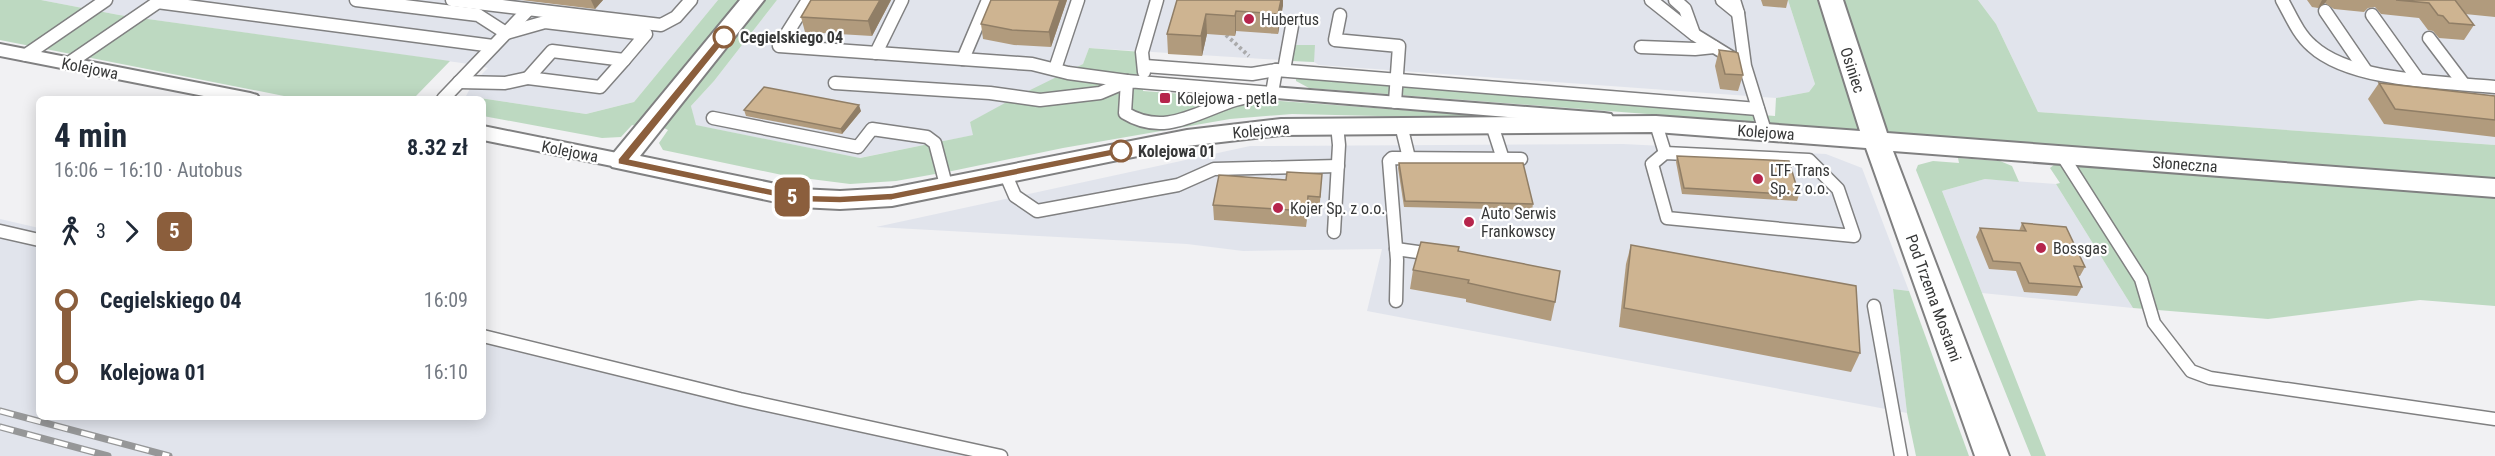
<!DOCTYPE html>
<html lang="pl">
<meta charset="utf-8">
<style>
:root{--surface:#fff;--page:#f6f6f7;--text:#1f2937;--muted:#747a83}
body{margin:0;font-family:"Roboto Condensed",sans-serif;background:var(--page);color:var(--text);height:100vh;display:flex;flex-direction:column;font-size:22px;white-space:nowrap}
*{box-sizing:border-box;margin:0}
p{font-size:20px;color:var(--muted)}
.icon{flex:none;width:33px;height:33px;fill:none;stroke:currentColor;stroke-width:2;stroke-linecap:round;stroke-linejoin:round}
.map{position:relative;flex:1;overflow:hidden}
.sheet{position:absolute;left:36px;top:96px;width:450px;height:324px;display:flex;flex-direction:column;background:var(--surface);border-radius:9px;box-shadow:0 3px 15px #0003}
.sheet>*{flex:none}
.badge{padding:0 12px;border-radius:9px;font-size:21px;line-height:39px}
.map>.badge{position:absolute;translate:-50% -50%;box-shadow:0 0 0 3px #fff}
.legs{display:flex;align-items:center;gap:9px;height:66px;padding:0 18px;font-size:20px}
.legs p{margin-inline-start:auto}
.headline{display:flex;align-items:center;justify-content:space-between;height:102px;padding:0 18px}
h1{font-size:33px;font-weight:700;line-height:45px}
ul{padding:0 18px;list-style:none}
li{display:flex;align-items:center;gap:21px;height:72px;font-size:22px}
li i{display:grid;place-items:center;width:9px;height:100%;margin:0 8px;background:currentColor}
li i::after{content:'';width:15px;height:15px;margin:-8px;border:4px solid;border-radius:50%;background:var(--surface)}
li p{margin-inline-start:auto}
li:first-child i{background:linear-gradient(#0000 50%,currentColor 0)}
li:last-child i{background:linear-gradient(currentColor 50%,#0000 0)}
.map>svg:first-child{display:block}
.built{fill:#e1e4ec}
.green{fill:#bdd9c1}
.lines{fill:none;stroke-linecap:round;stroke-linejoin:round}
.service-casing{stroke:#808081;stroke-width:15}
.minor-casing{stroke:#808081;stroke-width:4}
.tertiary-casing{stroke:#808081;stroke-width:4}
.path{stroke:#aaaaab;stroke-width:4;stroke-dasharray:3 3;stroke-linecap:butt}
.service{stroke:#fff;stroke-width:12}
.minor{fill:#fff;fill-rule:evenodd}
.tertiary{fill:#fff;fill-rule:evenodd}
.rail-casing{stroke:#969798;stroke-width:7}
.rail{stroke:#fff;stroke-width:4.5;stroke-dasharray:14;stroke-linecap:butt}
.wall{fill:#b19b7d}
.shaded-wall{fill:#907e66}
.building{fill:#ceb491;stroke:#907e66;stroke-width:1.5}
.line-1{fill:#8b5e3c;stroke:#fff;stroke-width:1.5}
.poi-dot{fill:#b6254c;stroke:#fff;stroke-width:2}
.stop-1-dot{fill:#fff;stroke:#8b5e3c;stroke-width:3}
.labels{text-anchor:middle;stroke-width:4.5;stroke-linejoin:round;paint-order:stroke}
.poi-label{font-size:16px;fill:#373838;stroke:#fff;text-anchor:start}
.stop-label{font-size:16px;font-weight:bold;fill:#373838;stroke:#fff;text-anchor:start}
.street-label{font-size:16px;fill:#373838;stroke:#fff}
</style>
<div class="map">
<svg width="2495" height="456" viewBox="0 0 2495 456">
<rect width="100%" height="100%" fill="#f1f1f3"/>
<g class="built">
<path d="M41,0H718L634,102L586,114L466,96L473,83L488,68L476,65L119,15Z"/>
<path d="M777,0H1788L1815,84L1809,92L1776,98L1319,65L1314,62L1089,48L1083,64L970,122L974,135L859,158L695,125L691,106L714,81Z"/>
<path d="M1978,0H2495V145L2038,112L1996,24Z"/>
<path d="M1623,144L1826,154L1862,168L1909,291L1893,289L1907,413L1367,311L1382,249L1243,251L1187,244L876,227L1250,146Z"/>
<path d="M1985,179L2056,184L2133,308L1982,293L1942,191Z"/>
<path d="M0,219L39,228V417H483V329L1005,456H0Z"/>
</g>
<g class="green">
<path d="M0,0H41L119,15L450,61L416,96L406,99H299L0,40Z"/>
<path d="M718,0H743L641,127L632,125L621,137L602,138L483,116V99H463L466,96L586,114L634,102Z"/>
<path d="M761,0H777L714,81L691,106L696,125L860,158L973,135L970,122L1016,97L1083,64L1089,48L1142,52L1143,91L1470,115L1465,118L1292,114L1230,119L1063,148L952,171L896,181L850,184L787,176L663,150L659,143L668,130L662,127L728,42L733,43L736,38L732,37Z"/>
<path d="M1788,0H1978L1996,24L2038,112L2495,145V179L1309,88L1296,81V77L1775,116L1776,98L1809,92L1815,84Z"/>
<path d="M1295,45H1315L1314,62L1292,61Z"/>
<path d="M1958,158L2000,161L2012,166L2019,182L1985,179L1942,191L2046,456H2031L1916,170L1918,165L1933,161L1959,163Z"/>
<path d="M2055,164L2495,198V306L2420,300L2268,319L2133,308L2056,184L2060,183L2050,168Z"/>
<path d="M1893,289L1909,291L1969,456H1916L1907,413Z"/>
</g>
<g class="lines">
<g class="service-casing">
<g id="service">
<path d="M356,0L478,15L506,33L545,22L646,34L624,60"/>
<path d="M452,0L661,25L676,17L691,0"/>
<path d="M808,0L779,46L1032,64L1068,73L1127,81"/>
<path d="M1651,0L1695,35L1734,59"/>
<path d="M1675,0L1685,9L1694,34"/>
<path d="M1722,0L1738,13"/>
<path d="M1734,0L1738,13L1745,66L1765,131"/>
<path d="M2282,0C2291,16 2298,34 2312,46C2351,82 2444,82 2495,87"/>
<path d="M157,2L493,46"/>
<path d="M2325,11L2366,71"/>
<path d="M1340,15L1335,40L1399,46L1395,102"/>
<path d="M2372,15L2417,78"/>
<path d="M2429,38L2463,83"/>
<path d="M1641,47L1695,49L1714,47"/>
<path d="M552,51L624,60L600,87L528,78Z"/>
<path d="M876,53L902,0"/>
<path d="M26,55L106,0"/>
<path d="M963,59L988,0"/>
<path d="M69,63L161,0"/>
<path d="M1145,66L1252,74L1276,70"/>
<path d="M1055,69L1078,0"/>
<path d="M1284,70L1292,26"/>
<path d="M1144,72L1142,52L1157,0"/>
<path d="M1127,81L1272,93C1260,95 1247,96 1235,100C1197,112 1164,137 1125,113Z"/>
<path d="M459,82L505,83L528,78"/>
<path d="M835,83L990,93L1040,100L1100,93L1126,82"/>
<path d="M1272,93L1276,70L1758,109"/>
<path d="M443,99L528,10"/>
<path d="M713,118L858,147L872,129L927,137L935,143L946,185"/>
<path d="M1656,124L1665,153"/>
<path d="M1401,125L1409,158"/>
<path d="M1492,125L1503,159"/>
<path d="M1665,153L1809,160L1838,189L1854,236L1667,218L1652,164Z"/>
<path d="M2062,155L2141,279L2154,323L2191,371L2210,378L2495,419"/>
<path d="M1005,173L1015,196L1037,211L1178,185L1214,169L1338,166"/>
<path d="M0,231L39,240"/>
<path d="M1334,232L1339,145L1337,125"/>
<path d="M1396,249L1432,254"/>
<path d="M1396,301L1397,260L1389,161L1392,158L1521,159"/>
<path d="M1874,306L1901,456"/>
<path d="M483,336L740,399L1001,456"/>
</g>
</g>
<g class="minor-casing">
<g id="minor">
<path d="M0,44L250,93L257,95L260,99H219L0,56Z"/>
<path d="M1272,87L1604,113L1611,114L1614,119L1611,124L1604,125L1265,97L1262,93L1265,89Z"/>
<path d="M483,126L622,154L630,156L633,161L630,166L622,168L483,140Z"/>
</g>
</g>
<g class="tertiary-casing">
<path id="tertiary" d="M740,0H764L640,156L800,189L840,191L892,188L1187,130L1281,119L1656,116L1860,131L1819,0H1843L1887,133L2495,179V197L1893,151L2009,456H1975L1866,148L1656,132L1281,135L1187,146L892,206L840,209L800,207L612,167L608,161L612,155Z"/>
</g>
<path class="path" d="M1226,35L1249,56"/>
<use href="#service" class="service"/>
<use href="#minor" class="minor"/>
<use href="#tertiary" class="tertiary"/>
<g class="rail-casing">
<g id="rail">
<path d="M0,411L169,456"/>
<path d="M0,427L108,456"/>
</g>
</g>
<use href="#rail" class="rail"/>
</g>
<g class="wall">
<path d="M521,0H603L595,9Z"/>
<path d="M891,0L872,36L805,32L801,17Z"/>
<path d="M1067,0L1051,47L1014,45L983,39L981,24Z"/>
<path d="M1177,0H1283L1278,34L1236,31L1235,36L1207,34L1202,56L1168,54L1167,34Z"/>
<path d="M1761,0H1788L1786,8L1763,6Z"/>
<path d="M2307,0H2495V17L2465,14L2474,25L2464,40L2439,38L2433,31L2428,30L2419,18L2381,14L2375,7L2368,8L2364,12L2334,9L2325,3L2318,8L2312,7Z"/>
<path d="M1719,50L1743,75L1738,91L1720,89L1715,66Z"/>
<path d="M2379,83L2495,96V137L2384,124L2368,99Z"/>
<path d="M744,110L861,111L842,134L746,116Z"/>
<path d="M1677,156L1799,195L1797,201L1682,194L1676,162Z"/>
<path d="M1399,163L1533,204L1532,210L1404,207L1398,168Z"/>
<path d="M1321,190L1319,213L1308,212L1306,227L1214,220L1213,205Z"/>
<path d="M2022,223L2085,267L2080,276H2078L2082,287L2077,296L2024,292L2016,271L1989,269L1976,237L1980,228L2019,231Z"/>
<path d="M1631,245L1860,353L1851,372L1619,327L1626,264Z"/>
<path d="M1459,251L1555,302L1551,321L1466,302V299L1410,289L1413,270Z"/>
</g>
<g class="shaded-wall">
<path d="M591,0H603L595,9Z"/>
<path d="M880,0H891L872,36L868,21Z"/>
<path d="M1060,0H1067L1051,47L1049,32Z"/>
<path d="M1281,0H1283V6L1278,34V14Z"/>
<path d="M2322,0H2327L2325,3L2318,8Z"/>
<path d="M1236,11V31L1235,36V16Z"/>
<path d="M1206,14L1207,34L1202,56L1201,36Z"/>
<path d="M859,105L861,111L842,134L841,129Z"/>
</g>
<g class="building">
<path d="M811,0H880L868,21L801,17Z"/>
<path d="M991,0H1060L1049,32L1012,30L981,24Z"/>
<path d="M1177,0H1281L1278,14L1236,11L1235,16L1206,14L1201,36L1167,34Z"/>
<path d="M2396,0H2455L2474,25L2449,23L2443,16L2438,15L2429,3Z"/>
<path d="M1719,50L1735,52L1738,53L1743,75L1725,74Z"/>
<path d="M2379,83L2495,96V120L2395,109Z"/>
<path d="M764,87L859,105L841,129L744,110Z"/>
<path d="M1677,156L1789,161L1799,195L1684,188Z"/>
<path d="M1399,163H1523L1533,204L1405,201Z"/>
<path d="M1287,172L1322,174L1320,197L1308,196L1307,211L1213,205L1219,175L1286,180Z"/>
<path d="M2022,223L2066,227L2085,267L2074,266L2082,287L2029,283L2020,263L1993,261L1980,228L2026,231Z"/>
<path d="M1421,242L1459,247L1458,251L1560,271L1555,302L1468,283L1469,280L1413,270Z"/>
<path d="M1631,245L1856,286L1860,353L1624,308Z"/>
</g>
<path class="line-1" d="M724,34L727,35V39L630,159L800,195L840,196L892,193L1121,147L1127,151L1121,154L892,200L840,203L800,202L618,164V159L720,35Z"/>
<g class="poi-dot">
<circle cx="1249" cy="19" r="6"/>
<rect x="1159" y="92" width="12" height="12" rx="3"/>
<circle cx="1758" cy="179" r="6"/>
<circle cx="1278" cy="208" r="6"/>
<circle cx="1469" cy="222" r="6"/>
<circle cx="2041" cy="248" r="6"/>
</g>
<g class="stop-1-dot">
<circle cx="724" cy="37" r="10"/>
<circle cx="1121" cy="151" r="10"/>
</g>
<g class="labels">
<g class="poi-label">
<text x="1261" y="25">Hubertus</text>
<text x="1177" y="104">Kolejowa - pętla</text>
<text x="1770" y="176">LTF Trans<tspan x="1770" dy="18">Sp. z o.o.</tspan></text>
<text x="1290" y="214">Kojer Sp. z o.o.</text>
<text x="1481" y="219">Auto Serwis<tspan x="1481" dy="18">Frankowscy</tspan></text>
<text x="2053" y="254">Bossgas</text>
</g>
<g class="stop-label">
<text x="740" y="43">Cegielskiego 04</text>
<text x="1138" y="157">Kolejowa 01</text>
</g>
<g class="street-label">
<text transform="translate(90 68) rotate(11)" y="6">Kolejowa</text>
<text transform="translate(1853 70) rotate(72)" y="6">Osiniec</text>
<text transform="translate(1261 130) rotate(-5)" y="6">Kolejowa</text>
<text transform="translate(1766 132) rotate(4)" y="6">Kolejowa</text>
<text transform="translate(570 151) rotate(11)" y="6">Kolejowa</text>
<text transform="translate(2185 164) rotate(4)" y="6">Słoneczna</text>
<text transform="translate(1934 298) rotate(70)" y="6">Pod Trzema Mostami</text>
</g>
</g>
</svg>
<b class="badge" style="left:792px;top:197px;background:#8b5e3c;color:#fff">5</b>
<section class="sheet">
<div class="headline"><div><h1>4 min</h1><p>16:06 – 16:10 · Autobus</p></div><b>8.32 zł</b></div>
<div class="legs"><svg class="icon" aria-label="walk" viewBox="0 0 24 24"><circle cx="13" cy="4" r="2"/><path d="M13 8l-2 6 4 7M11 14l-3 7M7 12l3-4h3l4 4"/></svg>3<svg class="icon" aria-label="forward" viewBox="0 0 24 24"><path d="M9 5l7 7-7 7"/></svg><b class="badge" style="background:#8b5e3c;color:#fff">5</b></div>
<ul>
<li><i style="color:#8b5e3c"></i><b>Cegielskiego 04</b><p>16:09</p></li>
<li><i style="color:#8b5e3c"></i><b>Kolejowa 01</b><p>16:10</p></li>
</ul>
</section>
</div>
